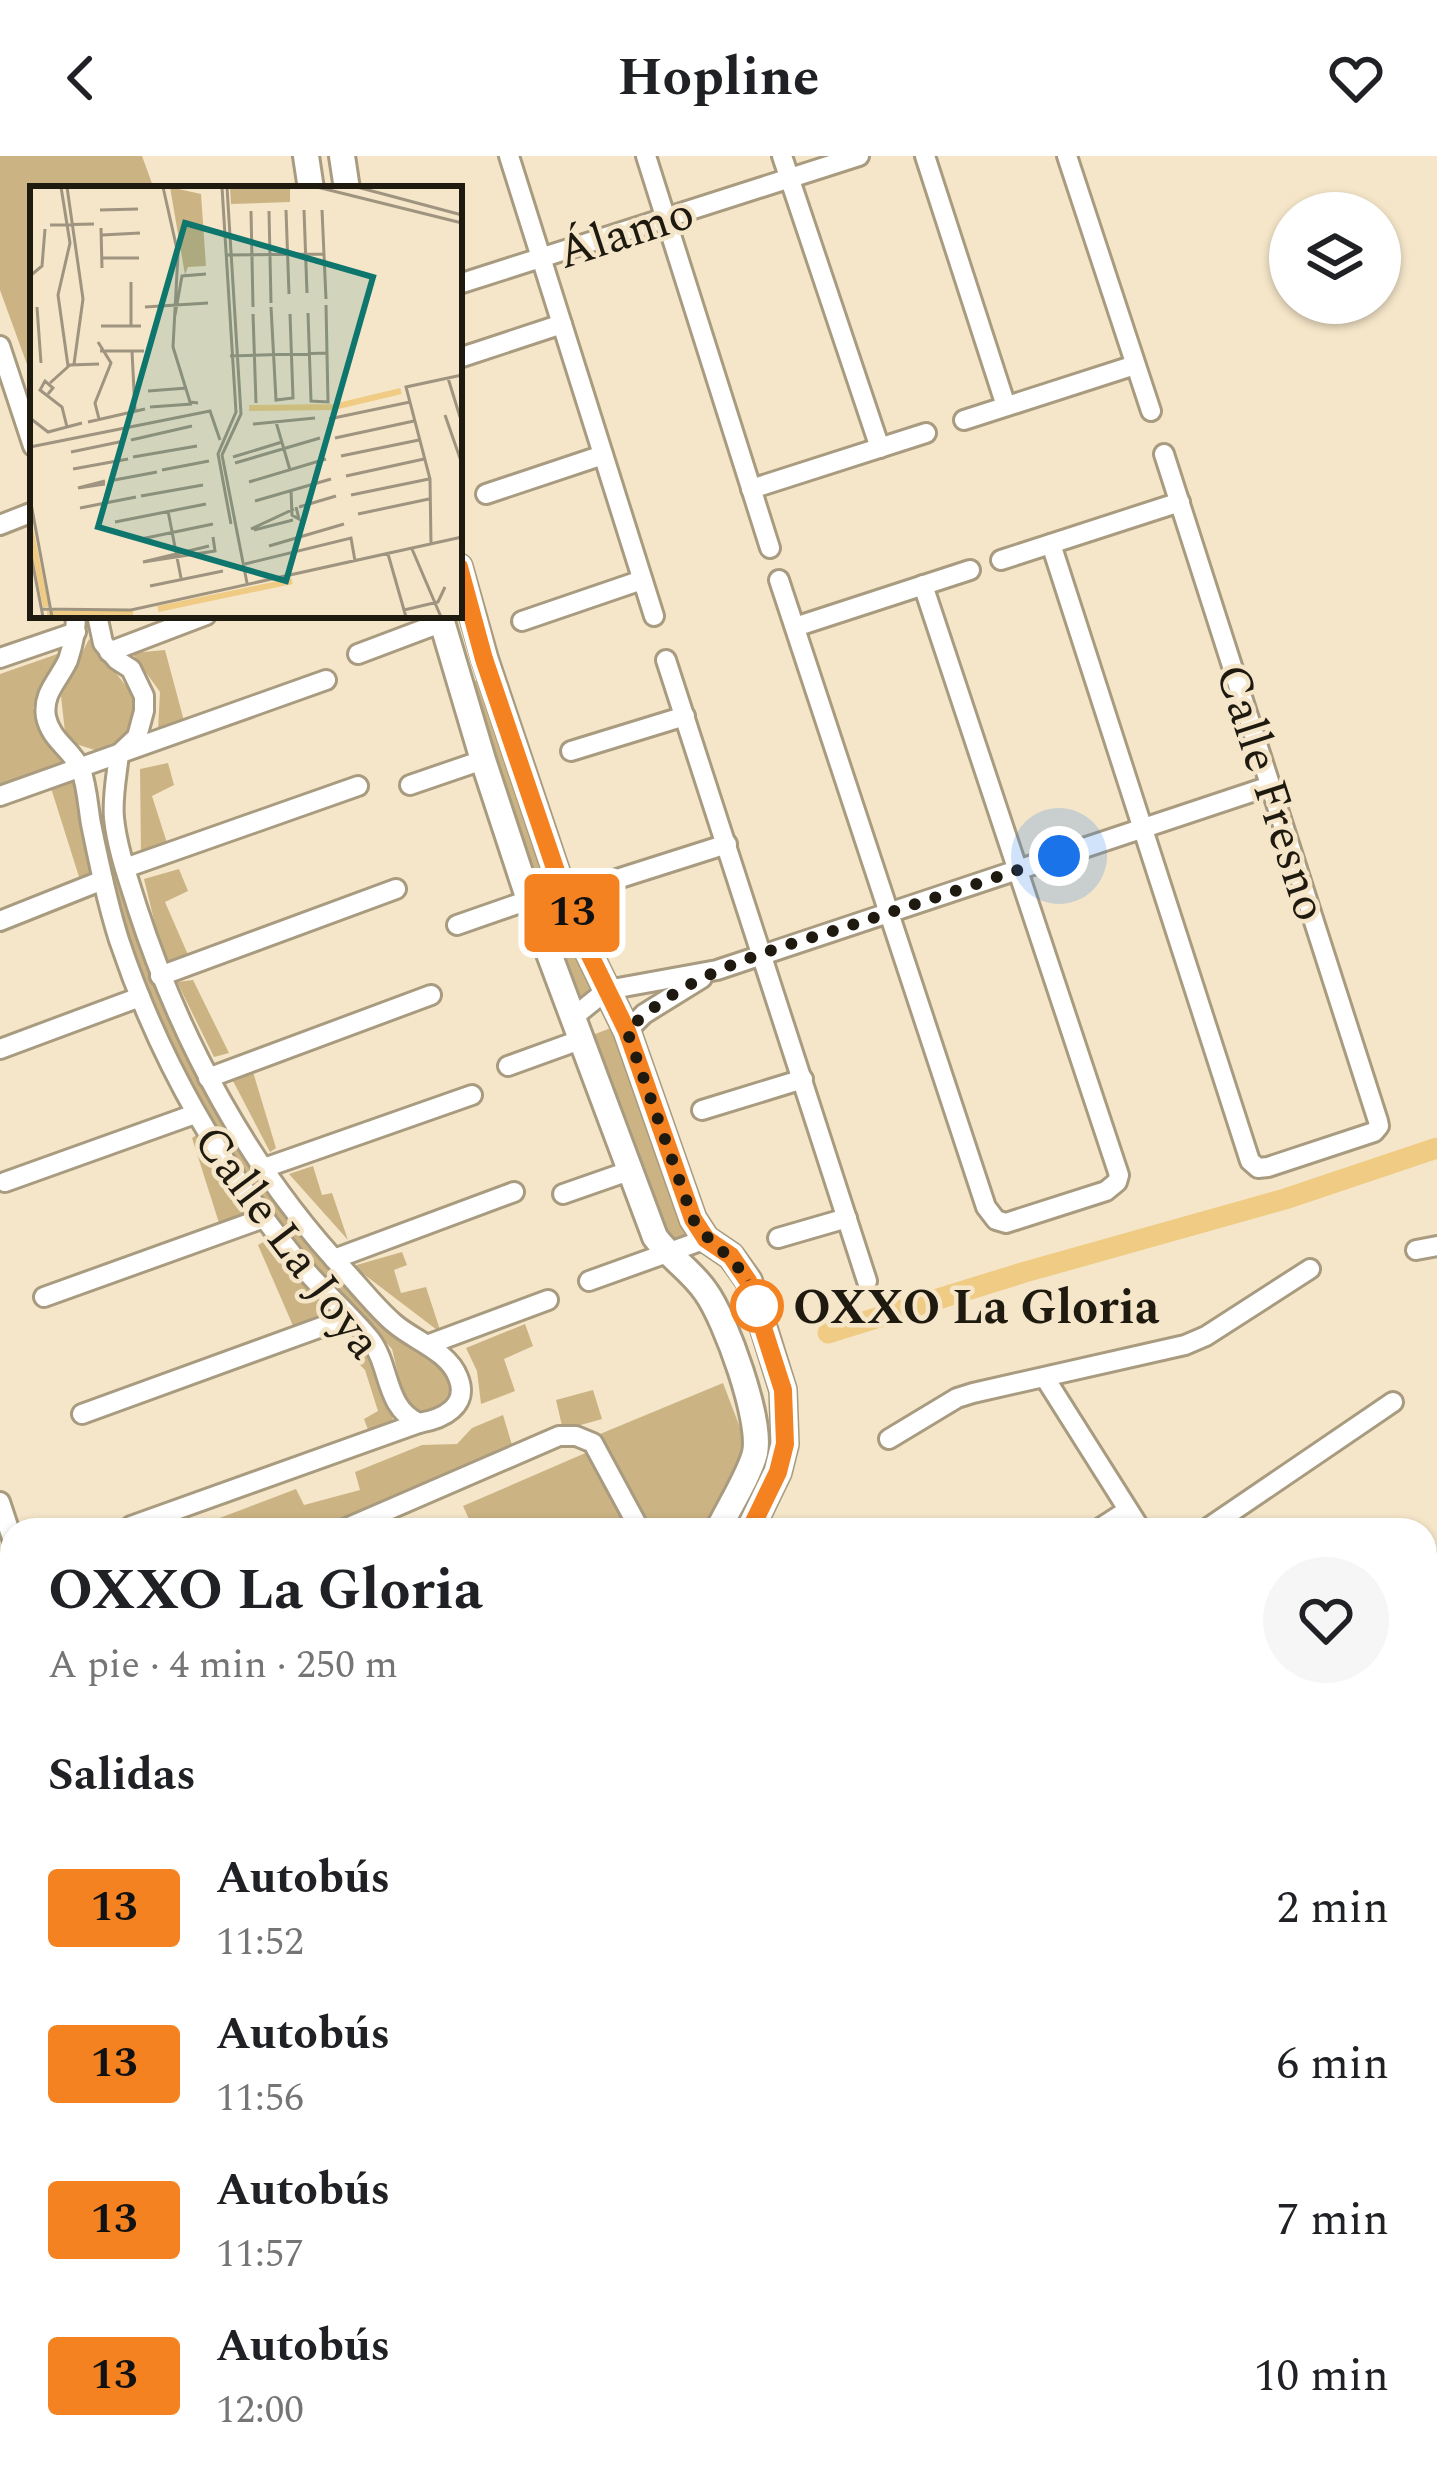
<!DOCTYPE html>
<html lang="es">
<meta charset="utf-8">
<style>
:root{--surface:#fff;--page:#f6f6f6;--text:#202124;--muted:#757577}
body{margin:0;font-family:Spectral,serif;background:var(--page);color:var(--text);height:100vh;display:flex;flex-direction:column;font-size:45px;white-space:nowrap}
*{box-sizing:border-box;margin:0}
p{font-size:39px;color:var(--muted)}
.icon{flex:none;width:66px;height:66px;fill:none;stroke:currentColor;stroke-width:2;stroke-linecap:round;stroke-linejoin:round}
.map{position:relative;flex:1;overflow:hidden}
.sheet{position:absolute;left:0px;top:1362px;width:1437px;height:963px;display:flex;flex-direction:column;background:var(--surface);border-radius:36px 36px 0 0;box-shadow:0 3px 9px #0004}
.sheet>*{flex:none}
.badge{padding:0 24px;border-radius:9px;font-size:42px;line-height:78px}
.tools{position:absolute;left:1269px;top:36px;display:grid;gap:24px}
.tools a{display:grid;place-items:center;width:132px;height:132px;border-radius:50%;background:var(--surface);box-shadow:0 3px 9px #0004;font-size:60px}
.you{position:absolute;width:60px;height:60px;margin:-30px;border:9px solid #fff;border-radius:50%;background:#1a73e8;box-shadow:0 0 0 18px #1a73e833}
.map>.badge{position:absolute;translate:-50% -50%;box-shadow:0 0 0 6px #fff}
h2{padding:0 48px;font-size:45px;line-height:108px}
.round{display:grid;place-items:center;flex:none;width:126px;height:126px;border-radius:63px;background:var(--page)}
.summary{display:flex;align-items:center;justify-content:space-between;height:204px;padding:0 48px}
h1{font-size:57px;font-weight:700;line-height:90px}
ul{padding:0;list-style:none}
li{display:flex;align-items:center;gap:36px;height:156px;padding:0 48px}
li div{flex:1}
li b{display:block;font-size:45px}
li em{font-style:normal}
li .badge{min-width:132px;font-weight:700;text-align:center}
header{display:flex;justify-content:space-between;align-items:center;height:156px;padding:0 48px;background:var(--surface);font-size:54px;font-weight:700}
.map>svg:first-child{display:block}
.green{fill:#cbb383}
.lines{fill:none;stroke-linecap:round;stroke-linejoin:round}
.canal{stroke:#efcb83;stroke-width:21}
.minor-casing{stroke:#a89b7f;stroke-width:24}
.tertiary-casing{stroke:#a89b7f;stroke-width:30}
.secondary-casing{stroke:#a89b7f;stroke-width:33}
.minor{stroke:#fff;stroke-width:18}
.tertiary{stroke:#fff;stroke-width:24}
.secondary{stroke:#fff;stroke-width:27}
.line-casing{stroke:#fff;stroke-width:27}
.line{stroke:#f58220;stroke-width:18}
.walk{stroke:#1f1a0f;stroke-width:12;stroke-dasharray:0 21.6}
.stop-dot{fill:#fff;stroke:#f58220;stroke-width:6}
.labels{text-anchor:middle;stroke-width:9;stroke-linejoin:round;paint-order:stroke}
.street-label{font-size:48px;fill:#1f1a0f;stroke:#f5e6c9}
.stop-label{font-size:48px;font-weight:bold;fill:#1f1a0f;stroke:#f5e6c9;text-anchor:start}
.inset-river{fill:none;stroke:#efcb83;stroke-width:6}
.inset-road{fill:none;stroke:#9f947f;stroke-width:3}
.view{fill:#0f766e;fill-opacity:0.15;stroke:#0f766e;stroke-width:6}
.inset-edge{fill:none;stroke:#1f1a0f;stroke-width:6}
</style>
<header><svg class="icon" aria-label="back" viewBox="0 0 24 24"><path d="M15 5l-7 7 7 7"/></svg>Hopline<svg class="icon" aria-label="heart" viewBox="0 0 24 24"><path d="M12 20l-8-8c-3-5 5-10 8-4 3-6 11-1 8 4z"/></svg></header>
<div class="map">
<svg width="1437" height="2323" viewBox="0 0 1437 2323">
<rect width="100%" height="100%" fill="#f5e6c9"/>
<g class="green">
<path d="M0,0H142L154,33H33V225L0,134Z"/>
<path d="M89,483L138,545L133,576L98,595L66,585L61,540Z"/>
<path d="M165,494L184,565L158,574L160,536L132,497Z"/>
<path d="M66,495L33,552L69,607L0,631V518Z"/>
<path d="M485,522L599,833L577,845L536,740L467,527Z"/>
<path d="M168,607L174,629L152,640L168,690L141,699L140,613Z"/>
<path d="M76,620L96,719L80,724L51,632Z"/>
<path d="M111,671L142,796L193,910L230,971L215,982L178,917L128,798L98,673Z"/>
<path d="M179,713L188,735L165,746L189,801L165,809L144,723Z"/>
<path d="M193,824L229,897L214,901L177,826Z"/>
<path d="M616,870L694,1078L668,1089L590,880Z"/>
<path d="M253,916L276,992L270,996L232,923Z"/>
<path d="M200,977L251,1058L220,1070L192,982Z"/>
<path d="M234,986L319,1101L437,1205L452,1221L455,1239L444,1254L423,1259L405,1247L392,1193L313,1107L225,993Z"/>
<path d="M313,1010L322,1039L332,1037L348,1084L289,1018Z"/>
<path d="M272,1081L341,1158L294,1172L258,1089Z"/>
<path d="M402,1096L407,1109L394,1114L401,1137L426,1131L441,1177L353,1110Z"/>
<path d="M525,1168L533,1190L504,1203L515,1235L481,1248L477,1215L466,1192Z"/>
<path d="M360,1186L382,1229L395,1270L370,1279L364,1263L378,1255L365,1214L343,1192Z"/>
<path d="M723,1227L747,1290L707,1374H649L600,1278Z"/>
<path d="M593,1234L602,1263L563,1274L556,1244Z"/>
<path d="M503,1259L512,1289L339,1374H188L296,1333L304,1349L360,1334L355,1316L422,1289L457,1288L472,1272Z"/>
<path d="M590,1295L630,1374H474L463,1350Z"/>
</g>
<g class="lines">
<path class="canal" d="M828,1177L1025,1116L1285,1043L1437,992"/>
<g class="minor-casing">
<g id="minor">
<path d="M509,0L654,460"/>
<path d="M646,0L770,392"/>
<path d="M782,0L880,292"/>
<path d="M925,0L1006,250"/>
<path d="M1067,0L1151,255"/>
<path d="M459,128L859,0"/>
<path d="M0,190L33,290"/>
<path d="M459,202L562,168"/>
<path d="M964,264L1135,209"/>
<path d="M751,333L926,277"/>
<path d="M486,338L603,299"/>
<path d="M0,369L33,356"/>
<path d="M1051,388L1250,1005L1258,1012L1268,1011L1374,976L1379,970L1378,965L1164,298"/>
<path d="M1001,404L1180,346"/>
<path d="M779,424L986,1051L996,1064L1006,1067L1106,1035L1117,1026L1119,1019L923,429"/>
<path d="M76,459C76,474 73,489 68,504C59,524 42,537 46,561C51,585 73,594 81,614C87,630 88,651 91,668C99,707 107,746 119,784C158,901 218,1006 295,1102C318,1131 347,1155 370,1183C391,1210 384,1251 419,1267C443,1263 470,1250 458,1221C448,1195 415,1185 395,1168C377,1153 361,1132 345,1115C249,1012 180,884 137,751C128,722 117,692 114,662C112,641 117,618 119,598L137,581L144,555V540L131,513L117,504L103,487L97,459"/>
<path d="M522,465L642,424"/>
<path d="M795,471L970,414"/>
<path d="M109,496L206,459"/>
<path d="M358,498L443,466"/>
<path d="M0,502L76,476"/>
<path d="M666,504L867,1125"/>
<path d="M571,595L685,560"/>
<path d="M410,629L483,604"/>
<path d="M0,640L326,524"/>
<path d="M125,712L358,630"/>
<path d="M617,723L727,688"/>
<path d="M0,765L103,724"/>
<path d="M457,769L529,744"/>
<path d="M160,820L396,733"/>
<path d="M571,863L607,834L717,814L1270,630"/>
<path d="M627,875L644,858L702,822"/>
<path d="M0,893L140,841"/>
<path d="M508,910L580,884"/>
<path d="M208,922L431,839"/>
<path d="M702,954L803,923"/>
<path d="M264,1012L472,939"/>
<path d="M5,1026L195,958"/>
<path d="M563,1038L629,1015"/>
<path d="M778,1082L847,1062"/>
<path d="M1416,1094L1437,1090"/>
<path d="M334,1103L514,1036"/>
<path d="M589,1125L706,1083"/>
<path d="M44,1141L264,1062"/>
<path d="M427,1189L548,1144"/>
<path d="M1045,1222L1141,1374"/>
<path d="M82,1258L349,1161"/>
<path d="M889,1283L957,1242L973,1237L1185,1189L1206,1180L1310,1113"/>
<path d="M0,1346L12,1382"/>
<path d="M131,1370L419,1267"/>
<path d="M342,1374L559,1280H576L593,1287L640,1374"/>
<path d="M1097,1374L1128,1354"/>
<path d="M1205,1374L1393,1246"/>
<path d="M1425,1415L1437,1407"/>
<path d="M0,1444L12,1437"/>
<path d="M0,1559L12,1552"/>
<path d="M1425,1589L1437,1581"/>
<path d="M0,1672L12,1666"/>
<path d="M1425,1749L1437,1741"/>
<path d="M0,1820L12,1813"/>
<path d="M1425,1840L1437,1832"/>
<path d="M1425,1887L1437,1906"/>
<path d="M0,1968L12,1962"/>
<path d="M0,1992L12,1986"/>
<path d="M1425,1998L1437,1990"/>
<path d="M0,2029L12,2053"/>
<path d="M1425,2104L1437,2097"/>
<path d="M0,2146L12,2140"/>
<path d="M1425,2231L1437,2252"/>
<path d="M591,2313L596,2323"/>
<path d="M332,2318L341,2313"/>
<path d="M660,2323L679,2313"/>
<path d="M746,2323L766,2313"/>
</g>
</g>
<g class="tertiary-casing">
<g id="tertiary">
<path d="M306,0L311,33"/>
<path d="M342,0L347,33"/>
<path d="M459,411L485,503L560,727L584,787L627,875L693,1063L706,1083L731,1100L749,1125L783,1234L785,1288L778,1316L750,1374"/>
<path d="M440,459L483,604L529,744L655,1081C670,1102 692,1115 706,1136C726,1164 762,1264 755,1297C750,1318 728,1353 718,1374"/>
<path d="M1128,2313L1132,2323"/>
</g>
</g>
<g class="secondary-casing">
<g id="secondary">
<path d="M1425,2300L1437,2294"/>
<path d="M1385,2323L1403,2313"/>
</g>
</g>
<use href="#minor" class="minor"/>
<use href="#tertiary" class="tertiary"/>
<use href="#secondary" class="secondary"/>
</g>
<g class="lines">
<g class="line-casing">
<path id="line" d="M459,411L484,503L560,727L584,787L627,875L693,1063L706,1083L731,1100L748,1125L783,1234L785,1288L778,1316L750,1374"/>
</g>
<use href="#line" class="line"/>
<path class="walk" d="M757,1150C744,1101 717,1099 693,1063L627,875C688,813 778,793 858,767C925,745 992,723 1059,700"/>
</g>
<circle class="stop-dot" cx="757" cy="1150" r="24"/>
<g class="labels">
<g class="street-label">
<text transform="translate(625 75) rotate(-18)" y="17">Álamo</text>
<text transform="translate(1273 636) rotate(72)" y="17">Calle Fresno</text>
<text transform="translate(289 1085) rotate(53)" y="17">Calle La Joya</text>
</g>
<g class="stop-label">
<text x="793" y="1167">OXXO La Gloria</text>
</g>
</g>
<g transform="translate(30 30)">
<rect width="432" height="432" fill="#f5e6c9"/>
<path d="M140,1L171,8L176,80L158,81L155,89ZM200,1H260V16L201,18Z" fill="#cbb383"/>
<path class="inset-river" d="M219,222L304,221L371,205M0,342L16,421M128,423L262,395M17,428L103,427"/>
<path class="inset-road" d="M31,1L40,57L28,109L38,180M37,1L53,113L44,178M133,1L148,68L143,161L160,216L168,217M192,1L206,226L188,268L201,338M197,1L211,228L192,269L217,397M287,1L432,37M327,1L432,29M70,24L108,23M256,24L259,108M274,24L277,107M292,24L296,113M221,25L223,121M239,25L241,117M20,39L64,38M71,42L72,82M72,49L110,47M196,69L294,68M71,72H109M0,90L12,80L15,43M101,96V140M7,121L11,177M115,121L178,117M241,121L246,214L263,212L260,128M278,127L281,215L298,216L296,119M223,128L226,217M145,129L152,90L176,88M71,140H111M68,156L81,177L65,217L69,233M70,165H114M102,165L105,225M200,170L297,167M418,192L430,231M20,197L40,179L69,178M118,205L157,202M18,208L23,202L15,195L10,204L32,221L37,241M120,221L162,218M415,229L432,278M0,232L18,246L52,237M299,233L380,216M58,236L115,223M246,236L260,284M223,238L285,232M305,252L384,235M101,254L162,240M0,261L180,225L190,254M41,266L94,255M311,270L389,254M103,271L167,260M203,271L252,256M205,277L290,252M43,283L98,273M132,284L179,275M316,290L394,273M75,295L48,302L75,298M79,295L127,286M219,296L296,273M261,304L262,329L269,333L266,321M321,309L399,293M111,310L173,299M0,312L22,431M225,315L301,293M269,321L306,310M50,322L106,311M138,325L151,392M328,328L399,313M85,336L176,318M221,343L264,323M224,344L263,334M111,353L183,338M401,358L400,293L376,201L432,189M179,360L113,376L185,365L183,351M239,360L314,338M382,363L411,431M0,364L13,431M358,368L376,431M215,378L321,352L325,375M120,400L193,385M12,423L101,424L432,351M374,424L408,416L415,401"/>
<path class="view" d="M155,37L343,91L256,395L68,341Z"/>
<rect width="432" height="432" class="inset-edge"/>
</g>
</svg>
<div class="tools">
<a><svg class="icon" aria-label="layers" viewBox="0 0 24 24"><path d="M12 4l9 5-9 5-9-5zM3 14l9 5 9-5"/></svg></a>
</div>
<div class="you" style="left:1059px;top:700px"></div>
<b class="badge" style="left:572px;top:757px;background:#f58220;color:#111">13</b>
<section class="sheet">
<div class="summary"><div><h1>OXXO La Gloria</h1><p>A pie · 4 min · 250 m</p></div><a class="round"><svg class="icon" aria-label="heart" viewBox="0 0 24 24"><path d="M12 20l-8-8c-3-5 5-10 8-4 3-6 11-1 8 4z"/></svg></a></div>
<h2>Salidas</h2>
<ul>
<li><span class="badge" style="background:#f58220;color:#111">13</span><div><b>Autobús</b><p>11:52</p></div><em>2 min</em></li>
<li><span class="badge" style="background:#f58220;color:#111">13</span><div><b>Autobús</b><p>11:56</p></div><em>6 min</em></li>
<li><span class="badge" style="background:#f58220;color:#111">13</span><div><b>Autobús</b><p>11:57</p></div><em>7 min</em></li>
<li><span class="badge" style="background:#f58220;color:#111">13</span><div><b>Autobús</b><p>12:00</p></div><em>10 min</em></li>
</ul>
</section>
</div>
